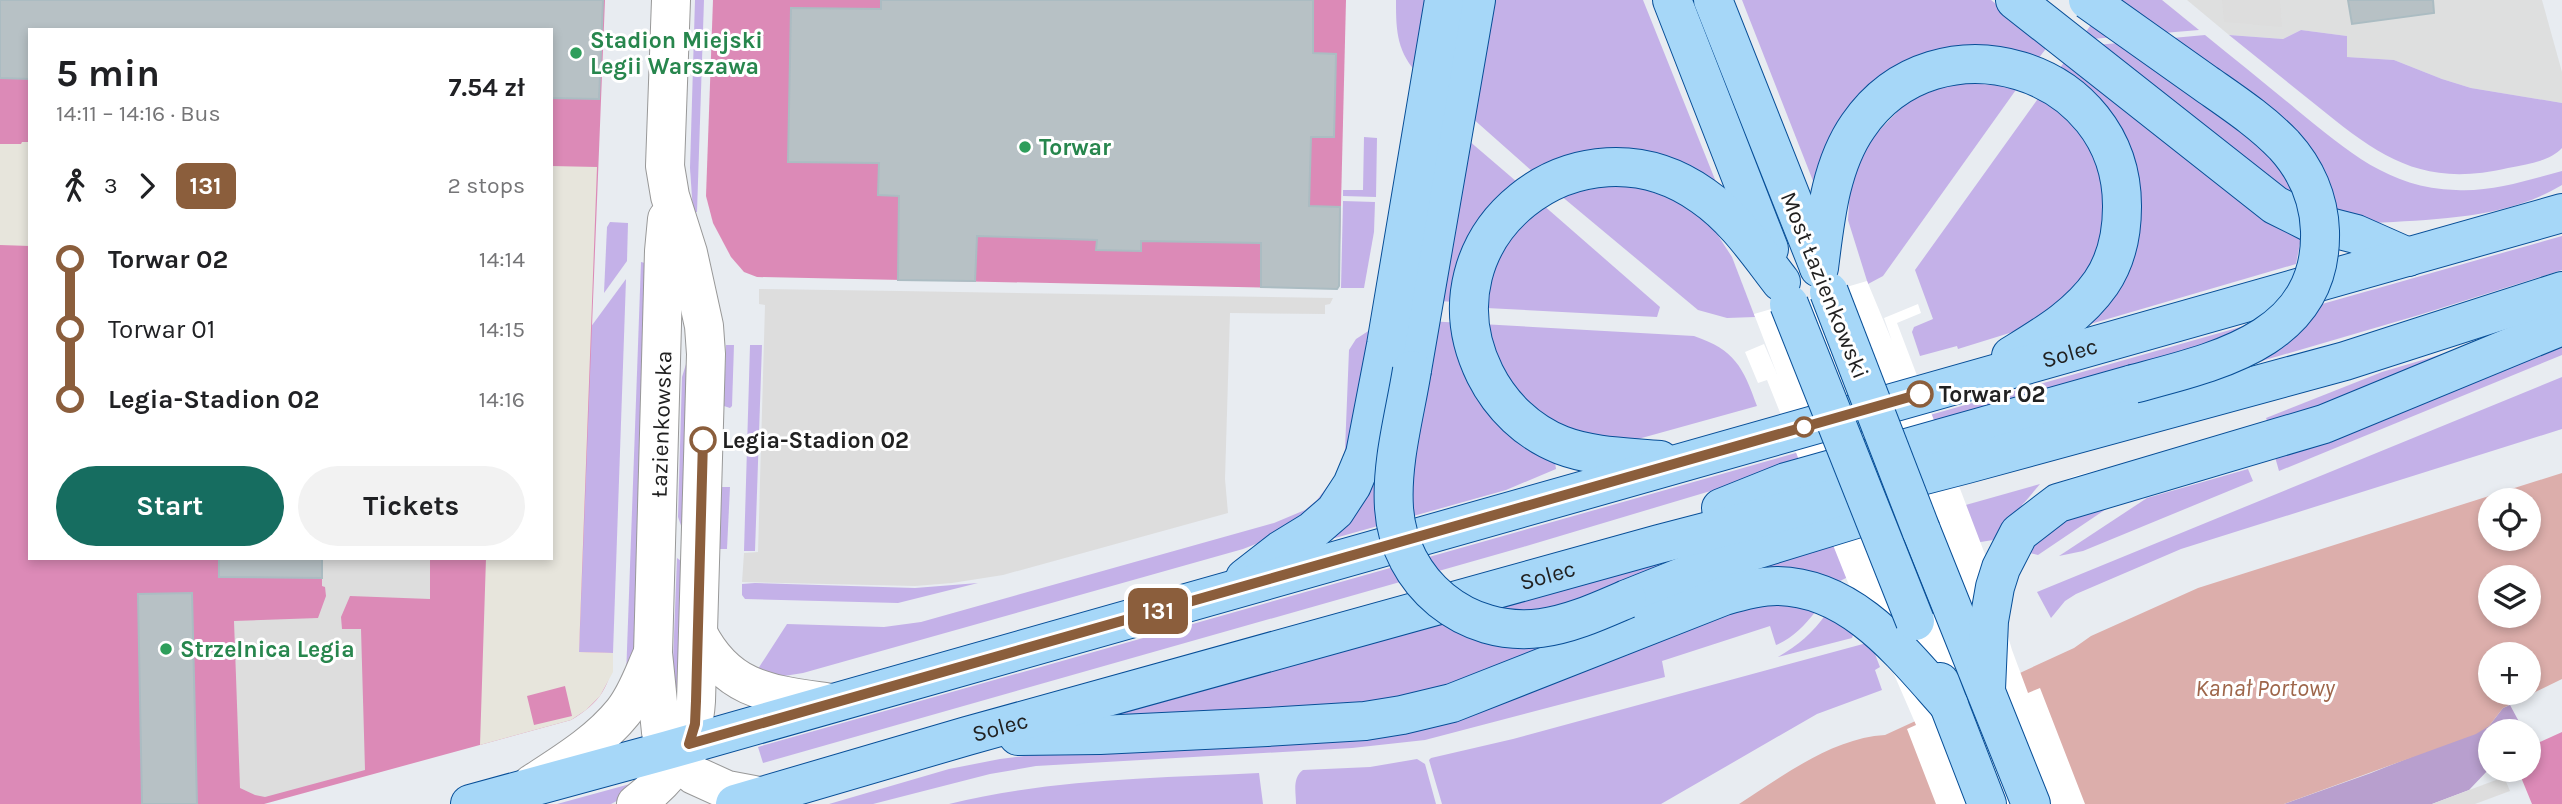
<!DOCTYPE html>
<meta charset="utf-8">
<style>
:root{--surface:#fff;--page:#f2f2f2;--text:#202124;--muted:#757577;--accent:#166d60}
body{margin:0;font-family:Karla,sans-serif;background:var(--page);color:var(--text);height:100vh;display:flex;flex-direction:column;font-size:26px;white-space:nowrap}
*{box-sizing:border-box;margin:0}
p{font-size:23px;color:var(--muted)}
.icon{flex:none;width:38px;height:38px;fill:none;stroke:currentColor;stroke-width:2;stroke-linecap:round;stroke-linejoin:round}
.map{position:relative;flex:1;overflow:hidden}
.side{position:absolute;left:28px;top:28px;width:525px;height:532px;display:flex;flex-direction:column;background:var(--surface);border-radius:0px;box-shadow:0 4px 10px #0003}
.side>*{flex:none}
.badge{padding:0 14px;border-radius:10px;font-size:24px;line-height:46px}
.fabs{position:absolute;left:2478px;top:488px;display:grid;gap:14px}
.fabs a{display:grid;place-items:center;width:63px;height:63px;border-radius:50%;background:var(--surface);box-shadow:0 4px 10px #0003;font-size:35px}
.map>.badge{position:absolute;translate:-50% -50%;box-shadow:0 0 0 4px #fff}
.legs{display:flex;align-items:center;gap:10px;height:77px;padding:0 28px;font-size:23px}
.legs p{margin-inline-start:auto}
.summary{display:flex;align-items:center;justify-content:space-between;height:119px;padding:0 28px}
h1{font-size:38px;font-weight:700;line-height:52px}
.button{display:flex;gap:14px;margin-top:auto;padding:14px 28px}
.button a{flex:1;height:80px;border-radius:42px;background:var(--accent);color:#fff;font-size:28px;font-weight:700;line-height:80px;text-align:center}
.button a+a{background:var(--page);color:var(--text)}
ul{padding:0 28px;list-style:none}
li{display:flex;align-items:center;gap:24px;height:70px;font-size:26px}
li i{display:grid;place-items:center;width:10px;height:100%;margin:0 9px;background:currentColor}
li i::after{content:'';width:18px;height:18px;margin:-9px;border:5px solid;border-radius:50%;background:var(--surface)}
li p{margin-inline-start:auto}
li:first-child i{background:linear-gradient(#0000 50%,currentColor 0)}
li:last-child i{background:linear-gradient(currentColor 50%,#0000 0)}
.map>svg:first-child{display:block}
.residential{fill:#dedfdf}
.grass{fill:#c4b1e8}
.forest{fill:#b89fce}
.pitch{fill:#dc8ab7;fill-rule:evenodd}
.parking{fill:#ddd}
.plaza{fill:#e7e5dc;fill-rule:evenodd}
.water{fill:#dcaeab;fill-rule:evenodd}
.pier{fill:#fff}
.building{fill:#b7c1c5;stroke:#abbcc2;stroke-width:2}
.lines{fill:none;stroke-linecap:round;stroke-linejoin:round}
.tertiary-casing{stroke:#989898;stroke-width:40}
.primary-casing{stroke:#074e97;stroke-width:40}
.tertiary{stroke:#fff;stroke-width:38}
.primary{stroke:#a6d7f8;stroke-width:38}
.primary-bridge-casing{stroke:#074e97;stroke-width:40;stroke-linecap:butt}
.primary-bridge{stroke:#a6d7f8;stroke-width:38}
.line-1-casing{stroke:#fff;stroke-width:16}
.line-1{stroke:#8b5e3c;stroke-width:10}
.leisure-dot{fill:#2e9e5b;stroke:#fff;stroke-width:2.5}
.stop-1-dot{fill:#fff;stroke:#8b5e3c;stroke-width:3.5}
.labels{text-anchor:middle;stroke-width:6;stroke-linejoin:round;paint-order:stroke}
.leisure-label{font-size:23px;font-weight:bold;fill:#27864d;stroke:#fff;text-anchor:start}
.street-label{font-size:23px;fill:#212121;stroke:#fff}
.stop-label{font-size:23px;font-weight:bold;fill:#212121;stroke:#fff;text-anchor:start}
.water-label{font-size:24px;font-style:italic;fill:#9e664a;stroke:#fff}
</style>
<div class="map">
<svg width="2562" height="804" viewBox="0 0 2562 804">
<rect width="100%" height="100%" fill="#e8ecf1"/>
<path class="residential" d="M2187,0H2542L2562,72V103L2471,88L2442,79L2394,60L2347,57V36L2301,30L2283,39L2229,35Z"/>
<g class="grass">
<path d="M695,0H704L697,212H693L690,168Z"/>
<path d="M1396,0H1430L1415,71C1396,49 1396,27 1396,0Z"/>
<path d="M1491,0H1643L1718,187L1587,152L1553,162L1533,172L1471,117Z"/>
<path d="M1742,0H1991L2048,46L2038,59L1968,47L1815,186Z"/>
<path d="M2109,0H2162L2199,30L2080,40Z"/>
<path d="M2301,30L2347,36V57L2394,60L2442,79L2471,88L2562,103V148C2549,162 2526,164 2508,168C2422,188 2380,157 2316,105C2287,82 2258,58 2229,35L2283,39Z"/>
<path d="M2205,35C2236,60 2267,85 2297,110C2348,151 2388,188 2456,190C2492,192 2528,180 2562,171V185C2505,219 2436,219 2372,223C2349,224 2325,230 2302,233L2296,264L2087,325L2107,225L2087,278L2061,304L2016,331L1958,349L1957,346L1920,356L1912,332L1914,327L1933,319L1915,270L2075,47Z"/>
<path d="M1957,82L2018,87L1883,276L1868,284L1848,220L1850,188L1867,143L1909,100Z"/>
<path d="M1364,137L1377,138L1376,197L1343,196V190H1363Z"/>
<path d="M1468,140L1517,182L1454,302L1440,301Z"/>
<path d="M1626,183L1686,204L1715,231L1732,257L1755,317L1727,318L1698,310L1560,195Z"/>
<path d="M1343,201L1375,202L1374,232L1364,288H1341Z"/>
<path d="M1542,204L1660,307L1657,317L1486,308L1488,288L1505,243Z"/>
<path d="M610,222L628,223L627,261L604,293L607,227Z"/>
<path d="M2562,236V270L2419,315L2139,397L1801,464L1523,547L763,763L758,747Z"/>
<path d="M641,262L645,263L636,656L626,677Z"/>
<path d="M626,279L613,653L579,652L590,328Z"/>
<path d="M1409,320L1694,336C1735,350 1743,367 1757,406L1555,462L1556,469L1506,490L1335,538L1333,537Z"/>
<path d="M1376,326C1370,345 1369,364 1366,384C1349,477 1335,514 1243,549L803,673L784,676L756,672L787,624L884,627L921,622L1274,523L1305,510L1317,500L1339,471L1345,450L1349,350L1356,339Z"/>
<path d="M2562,340V355L2279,471L2275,457Z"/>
<path d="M2483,342L2269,426L2266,418L2382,372Z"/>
<path d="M726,345H734L732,406L730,408L724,406Z"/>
<path d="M750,345H762L755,551H744Z"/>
<path d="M687,361L684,534L678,517L682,377Z"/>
<path d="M2562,377V429L2181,549L2076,594L2065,601L2051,618L2037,592Z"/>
<path d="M2248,469L2253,481L2083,551L2059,556L2147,498Z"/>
<path d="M2040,484L1993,540L1962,545L1948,510Z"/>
<path d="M721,487H730L727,549H719Z"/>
<path d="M2115,503L2038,555L2025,552L2058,521Z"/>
<path d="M1850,537L1846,578L1840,581L1823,576L1762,571L1761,563Z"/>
<path d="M1727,542L1563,607L1523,614L1480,607Z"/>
<path d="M677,558L685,564L681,688H672Z"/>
<path d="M755,583L915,588L978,583L898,603L745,599L742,595V584Z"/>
<path d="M1764,602L1816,611C1804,626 1793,638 1776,645L1770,626L1662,661L1665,677L1425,740L1352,748L1036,766L990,774L873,804H829L949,769L1000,759L1517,693Z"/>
<path d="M1826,614L1855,630L1852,638L1778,657C1798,645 1813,633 1826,614Z"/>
<path d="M1439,616L1627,617L1446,689L1366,706L1115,715L1163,696Z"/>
<path d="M1863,644H1871L1880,667L1875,670L1882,690L1817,714L1661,804H1442L1429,760L1431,758L1513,739Z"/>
<path d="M1417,759L1425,764L1436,804H1296C1296,792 1292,778 1303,770L1370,767Z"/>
<path d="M1259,773L1263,804H949C1050,779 1155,778 1259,773Z"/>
<path d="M641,781L624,797L611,804H557Z"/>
</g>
<path class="forest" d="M2510,705L2524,731L2490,732V768L2469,790L2432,804H2284L2371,773L2489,726L2503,708Z"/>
<g class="pitch">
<path d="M0,0H605L579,652L613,653C612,685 599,704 571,720L264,804H0ZM30,30H551V558H30Z"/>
<path d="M713,0H1346L1339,286L1337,289L757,277L744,272L731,257L713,223L706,196Z"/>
<path d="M2562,732V804H2532L2518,770H2529V747Z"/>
</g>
<g class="parking">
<path d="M2222,0H2280L2282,27L2224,22Z"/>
<path d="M759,289L900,291L1333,298L1330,304L1325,305V314L1230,313L1225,479L1228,513L1003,575L952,583L915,586L742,582L744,553L758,552L765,305L759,304Z"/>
<path d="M322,558H430V599L350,596L341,617L342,629H361L365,770L265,797L255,795L240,788L234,621L318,618L326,596L325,587L322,586Z"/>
<path d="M2504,777L2510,791L2475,804H2432Z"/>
</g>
<g class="plaza">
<path d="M22,142H30V246L0,245V144H21Z"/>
<path d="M551,166L597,167L579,652L613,653V672L600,696L586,710L571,720L480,745L486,558H551ZM565,686L572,716L534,725L527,696Z"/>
</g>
<path class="water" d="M2562,473V679L2503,708L2489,726L2476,734L2284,804H1739C1783,776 1832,738 1885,735L2074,648L2091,636L2198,588ZM2490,500H2529V539H2490ZM2490,578H2529V616H2490ZM2490,654H2529V693H2490Z"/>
<path class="pier" d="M1867,281L1892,341L1884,318L1918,304L1921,313L1897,323L1986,557L2023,504L2047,487L2075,476L2268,426L2077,512L2033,542L2010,587L2007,633L2012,650L2028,693L2040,688L2085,804H1936L1907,729L1916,725L1890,665L1878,646L1800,603L1833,579L1849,585L1767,380L1758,383L1745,352L1764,344L1777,374L1754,314Z"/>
<g class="building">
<path d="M0,0H603L599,99L551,98V30H30V79L0,78Z"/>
<path d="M881,0H1313V53L1336,54L1334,137H1311L1309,206L1340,207L1339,286L1337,289L1261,287V243L1141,241V251L1096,250L1097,240L977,236L975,281L898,280L899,196L878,195L879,163L788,162L791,8L881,9Z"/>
<path d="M2348,0H2433L2434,13L2352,24Z"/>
<path d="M219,558H322V578L219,577Z"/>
<path d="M192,593L197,804H142L138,594Z"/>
</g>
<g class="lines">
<g class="tertiary-casing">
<g id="tertiary">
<path d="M667,219L664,251L653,653L661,732L668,750L694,775L727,790L759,796"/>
<path d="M698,633C728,692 771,694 831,703"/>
<path d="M532,784C564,763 599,742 623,712C637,695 644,672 653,653"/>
<path d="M636,804C673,775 693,749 696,701L706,354L704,326L688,253L670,196L665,166L671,0"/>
</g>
</g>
<g class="primary-casing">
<g id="primary">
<path d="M1672,0L1769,249"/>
<path d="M1713,0L1818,265"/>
<path d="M2015,0L2275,205L2309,222L2356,234L2408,257"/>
<path d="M1819,268C1825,221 1830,166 1858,126C1937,11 2123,67 2122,207C2122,233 2116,261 2101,283C2078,316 2045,335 2011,356"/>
<path d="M1412,370L1476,0"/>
<path d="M1660,460C1627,457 1592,457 1561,445C1528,432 1501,406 1485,374C1417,236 1580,108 1703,196C1735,218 1757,251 1781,282"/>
<path d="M1721,508L1786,482L2133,384"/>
<path d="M1921,530L2031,804"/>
<path d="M1245,578L1281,550L1312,531L1335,511L1352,485L1365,454L1386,345L1444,0"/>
<path d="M1627,599L1732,557L1869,515"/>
<path d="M1940,682L1987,804"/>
<path d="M1986,689L1989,621L1995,587L2001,568L2019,533L2058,503L2324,424L2562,326"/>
<path d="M1018,736L1100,735L1267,727L1365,721L1402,715L1452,703L1724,596C1741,591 1759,586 1777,586C1853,587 1903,654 1949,705"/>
<path id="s1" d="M470,804L668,750L2562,213"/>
<path id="s2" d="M735,804L967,736L1659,544L1967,464L2345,361L2562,291"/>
</g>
</g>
<use href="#tertiary" class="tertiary"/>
<use href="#primary" class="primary"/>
<g class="primary-bridge-casing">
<g id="primary-bridge">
<path d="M2088,0C2127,28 2166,55 2205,83C2232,102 2261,121 2284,145C2306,169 2319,199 2320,231C2323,340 2215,362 2133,384"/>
<path d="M1829,292L1921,530"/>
<path d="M1789,304L1915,621"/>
<path d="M1412,370C1405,414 1391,462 1394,508C1399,583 1466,638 1541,628C1571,624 1599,611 1627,599"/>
</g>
</g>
<use href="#primary-bridge" class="primary-bridge"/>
</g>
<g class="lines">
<g class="line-1-casing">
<path id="line-1" d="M703,440L696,701L695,724L689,744L1920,394"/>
</g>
<use href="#line-1" class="line-1"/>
</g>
<g class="leisure-dot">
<circle cx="576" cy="53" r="7"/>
<circle cx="1025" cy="147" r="7"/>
<circle cx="166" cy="649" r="7"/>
</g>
<g class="stop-1-dot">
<circle cx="1920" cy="394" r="12"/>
<circle cx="1804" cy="427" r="9"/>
<circle cx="703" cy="440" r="12"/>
</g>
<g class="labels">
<g class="leisure-label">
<text x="590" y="48">Stadion Miejski<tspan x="590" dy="26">Legii Warszawa</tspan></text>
<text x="1039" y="155">Torwar</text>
<text x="180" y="657">Strzelnica Legia</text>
</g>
<g class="street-label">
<text transform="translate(1825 285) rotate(68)" y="8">Most Łazienkowski</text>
<text dy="8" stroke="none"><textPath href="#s1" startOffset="1662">Solec</textPath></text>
<text transform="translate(661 424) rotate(-88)" y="8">Łazienkowska</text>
<text dy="8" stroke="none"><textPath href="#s2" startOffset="844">Solec</textPath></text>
<text dy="8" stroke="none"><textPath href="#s2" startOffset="276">Solec</textPath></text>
</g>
<g class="stop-label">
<text x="1939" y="402">Torwar 02</text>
<text x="722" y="448">Legia-Stadion 02</text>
</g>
<g class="water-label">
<text x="2265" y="696">Kanał Portowy</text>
</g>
</g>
</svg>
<div class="fabs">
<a><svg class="icon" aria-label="locate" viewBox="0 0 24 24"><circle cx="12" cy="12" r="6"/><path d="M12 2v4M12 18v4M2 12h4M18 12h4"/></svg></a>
<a><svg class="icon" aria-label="layers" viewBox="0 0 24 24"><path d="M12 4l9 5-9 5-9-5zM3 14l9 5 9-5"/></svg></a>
<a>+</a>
<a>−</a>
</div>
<b class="badge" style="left:1158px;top:611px;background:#8b5e3c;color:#fff">131</b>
<section class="side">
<div class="summary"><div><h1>5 min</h1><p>14:11 – 14:16 · Bus</p></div><b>7.54 zł</b></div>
<div class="legs"><svg class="icon" aria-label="walk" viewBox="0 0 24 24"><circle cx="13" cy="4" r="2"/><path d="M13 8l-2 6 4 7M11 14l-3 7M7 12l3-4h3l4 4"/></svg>3<svg class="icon" aria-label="forward" viewBox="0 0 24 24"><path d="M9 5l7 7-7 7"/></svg><b class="badge" style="background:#8b5e3c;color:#fff">131</b><p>2 stops</p></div>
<ul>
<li><i style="color:#8b5e3c"></i><b>Torwar 02</b><p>14:14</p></li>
<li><i style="color:#8b5e3c"></i><span>Torwar 01</span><p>14:15</p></li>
<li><i style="color:#8b5e3c"></i><b>Legia-Stadion 02</b><p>14:16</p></li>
</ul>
<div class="button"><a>Start</a><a>Tickets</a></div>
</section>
</div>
